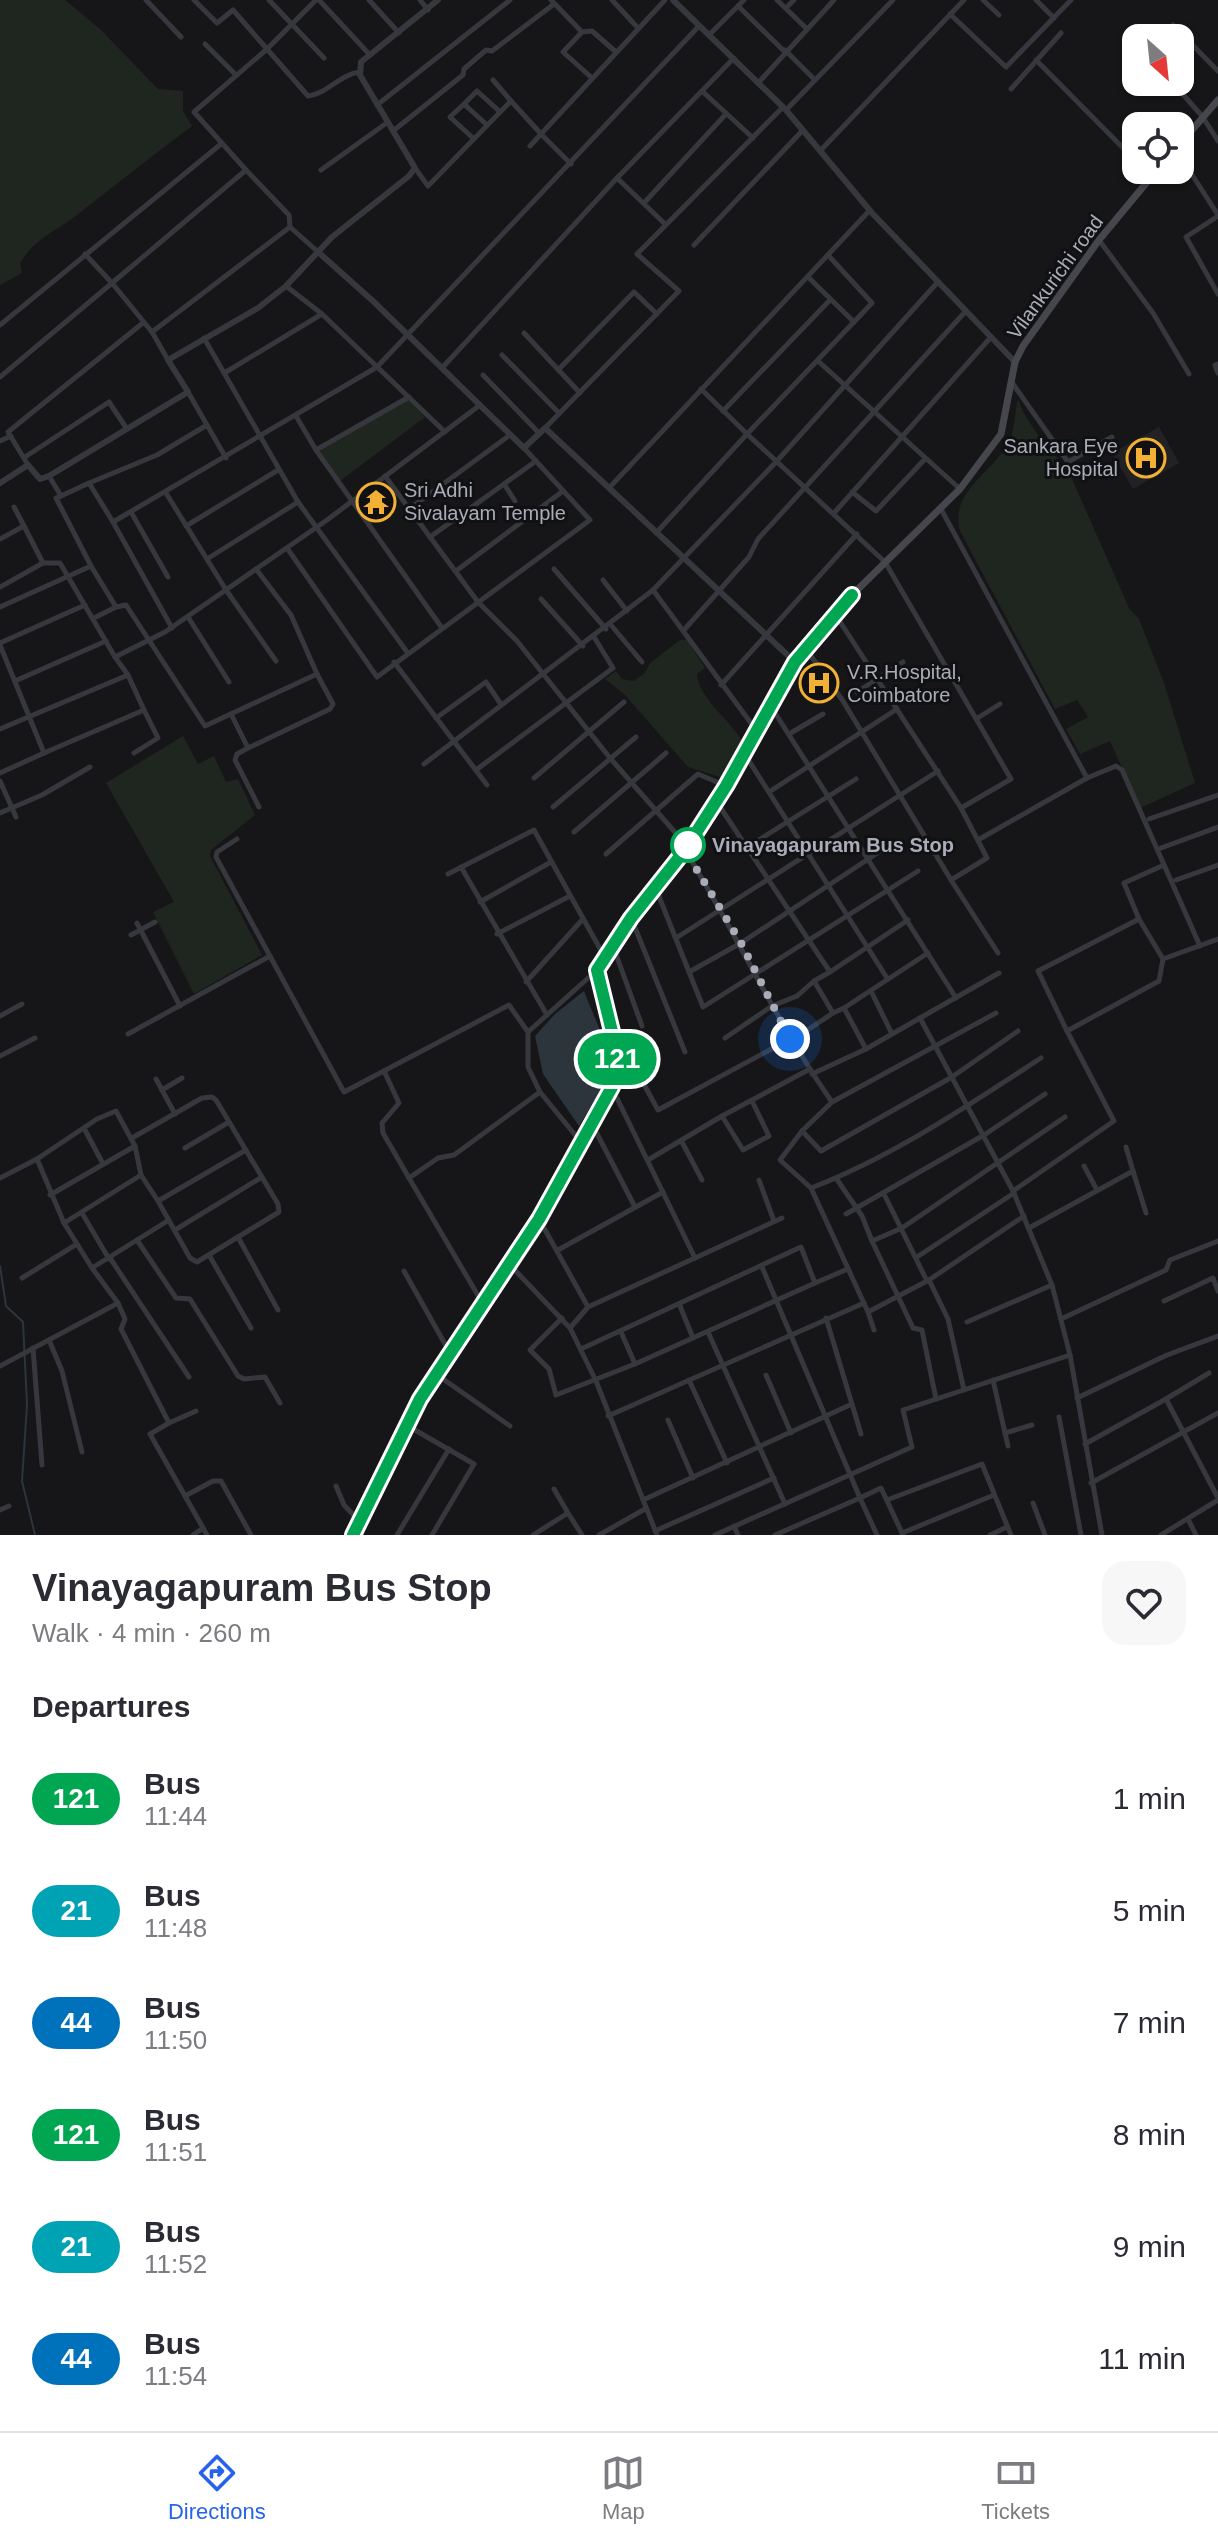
<!DOCTYPE html>
<meta charset="utf-8">
<style>
:root{--surface:#fff;--page:#f7f7f7;--text:#2b2b33;--muted:#7c7c81;--line:#e1e1e2;--accent:#2563eb}
body{margin:0;font-family:Arial,sans-serif;background:var(--page);color:var(--text);height:100vh;display:flex;flex-direction:column;font-size:30px;white-space:nowrap}
*{box-sizing:border-box;margin:0}
p{font-size:26px;color:var(--muted)}
.icon{flex:none;width:44px;height:44px;fill:none;stroke:currentColor;stroke-width:2;stroke-linecap:round;stroke-linejoin:round}
.map{position:relative;height:1535px;overflow:hidden}
.panel{display:flex;flex-direction:column;background:var(--surface);flex:1}
.panel>*{flex:none}
.badge{padding:0 16px;border-radius:26px;font-size:28px;line-height:52px}
.needle{width:52px;rotate:153deg}
.controls{position:absolute;left:1122px;top:24px;display:grid;gap:16px}
.controls a{display:grid;place-items:center;width:72px;height:72px;border-radius:16px;background:var(--surface);box-shadow:0 2px 6px #0004;font-size:40px}
.you{position:absolute;width:40px;height:40px;margin:-20px;border:6px solid #fff;border-radius:50%;background:#1a73e8;box-shadow:0 0 0 12px #1a73e833}
.map>.badge{position:absolute;translate:-50% -50%;box-shadow:0 0 0 4px #fff}
h2{padding:0 32px;font-size:30px;line-height:72px}
.round{display:grid;place-items:center;flex:none;width:84px;height:84px;border-radius:24px;background:var(--page)}
.summary{display:flex;align-items:center;justify-content:space-between;height:136px;padding:0 32px}
h1{font-size:38px;font-weight:700;line-height:60px}
ul{padding:0;list-style:none}
li{display:flex;align-items:center;gap:24px;height:112px;padding:0 32px}
li div{flex:1}
li b{display:block;font-size:30px}
li em{font-style:normal}
li .badge{min-width:88px;font-weight:700;text-align:center}
.dock{display:flex;justify-content:space-around;align-items:center;height:112px;border-top:2px solid var(--line);background:var(--surface);font-size:22px;color:var(--muted)}
.dock a{display:grid;justify-items:center;gap:4px}
.dock .selected{color:var(--accent)}
.map>svg:first-child{display:block}
.built{fill:#222225}
.green{fill:#1e261f}
.water{fill:#2c353c}
.lines{fill:none;stroke-linecap:round;stroke-linejoin:round}
.stream{stroke:#2c353c;stroke-width:2}
.minor{stroke:#37383d;stroke-width:5}
.tertiary{stroke:#37383d;stroke-width:6}
.secondary{stroke:#45474d;stroke-width:7}
.line-casing{stroke:#fff;stroke-width:18}
.line{stroke:#00a651;stroke-width:12}
.walk{stroke:#a8adb8;stroke-width:8;stroke-dasharray:0 14.4}
.stop-dot{fill:#fff;stroke:#00a651;stroke-width:4}
.labels{text-anchor:middle;stroke-width:6;stroke-linejoin:round;paint-order:stroke}
.street-label{font-size:20px;fill:#a8adb8;stroke:#111113}
.poi-label{font-size:20px;fill:#a8adb8;stroke:#111113;text-anchor:start}
.stop-label{font-size:20px;font-weight:bold;fill:#a8adb8;stroke:#111113;text-anchor:start}
</style>
<div class="map">
<svg width="1218" height="1535" viewBox="0 0 1218 1535">
<rect width="100%" height="100%" fill="#161618"/>
<path class="built" d="M1159,427L1179,463L1133,489L1112,453Z"/>
<g class="green">
<path d="M0,0H65L100,29L158,89L183,91V111L192,126C153,155 115,185 77,215C55,232 35,238 20,263L22,273L0,285Z"/>
<path d="M407,399L425,417L340,481L320,451Z"/>
<path d="M1018,399L1023,412L1040,438L1069,472L1129,608L1139,619L1164,683L1195,783L1140,808L1110,741L1080,754L1066,729L1088,717L1077,700L1055,709L960,531C949,491 993,473 1009,442C1016,428 1014,413 1018,399Z"/>
<path d="M680,640H687L705,668L697,674C697,695 729,720 741,739L739,751L723,778L688,767L625,695L605,679L616,671L622,679L634,681L645,673L650,663Z"/>
<path d="M183,736L198,764L214,756L226,782L238,779L255,815L211,850L210,856L262,955L194,994L153,912L174,902L106,783Z"/>
</g>
<path class="water" d="M584,991C611,1061 622,1057 579,1126L543,1074L535,1036L555,1014Z"/>
<g class="lines">
<path class="stream" d="M0,1266L6,1306L23,1322L27,1405L22,1481L35,1535"/>
<g class="minor">
<path d="M146,0L181,37"/>
<path d="M194,0L217,23L233,10L308,96C327,94 340,74 360,72"/>
<path d="M269,0L324,58"/>
<path d="M319,0L370,55"/>
<path d="M369,0L399,33"/>
<path d="M420,0L428,10"/>
<path d="M551,0L582,32"/>
<path d="M612,0L638,28"/>
<path d="M777,0L806,28"/>
<path d="M983,0L999,15"/>
<path d="M1036,0L1054,18"/>
<path d="M738,6L784,51"/>
<path d="M786,8L794,0"/>
<path d="M950,14L1006,67L1071,0"/>
<path d="M1173,25L1218,71"/>
<path d="M709,35L744,0"/>
<path d="M205,44L236,75"/>
<path d="M785,50L815,80"/>
<path d="M1036,60L1136,161"/>
<path d="M592,78L563,52L582,32L592,31L616,52"/>
<path d="M493,80L511,101"/>
<path d="M759,82L834,0"/>
<path d="M1172,82L1202,116L1218,141"/>
<path d="M1011,89L1061,33"/>
<path d="M702,91L753,138"/>
<path d="M464,104L450,117L474,139"/>
<path d="M377,105L510,0"/>
<path d="M786,110L893,0"/>
<path d="M487,125L464,104L477,91L499,111"/>
<path d="M393,131L463,75L464,69L486,50L492,51L554,4"/>
<path d="M820,151L964,0"/>
<path d="M1180,156L1218,215"/>
<path d="M571,164L541,134L665,0"/>
<path d="M415,168L428,186L511,101L541,134L530,146"/>
<path d="M246,170L194,112L267,49L316,0"/>
<path d="M321,170L388,122"/>
<path d="M1145,170L1151,177"/>
<path d="M644,203L725,115"/>
<path d="M1218,216L1186,237L1218,294"/>
<path d="M665,224L617,178L734,58"/>
<path d="M290,227L317,251"/>
<path d="M1099,240L1153,313L1189,374"/>
<path d="M694,245L803,130"/>
<path d="M85,254L112,283L246,170L289,215L290,227"/>
<path d="M808,277L854,322"/>
<path d="M286,286L322,314L445,432"/>
<path d="M0,325L221,144"/>
<path d="M152,332L290,227"/>
<path d="M524,333L580,393"/>
<path d="M204,338L298,502L407,652"/>
<path d="M502,355L559,413"/>
<path d="M818,361L960,489"/>
<path d="M1218,364L1215,365L1218,373"/>
<path d="M442,368L617,178"/>
<path d="M558,370L634,292L657,314"/>
<path d="M226,372L322,314"/>
<path d="M483,375L539,433"/>
<path d="M0,377L112,283L152,332L168,360"/>
<path d="M1013,384L1068,462L1112,437"/>
<path d="M701,389L747,434L872,303L828,255"/>
<path d="M188,392L226,458"/>
<path d="M723,411L830,300"/>
<path d="M296,416L316,450L409,397"/>
<path d="M545,428L679,291L637,254L783,107"/>
<path d="M0,441L11,436"/>
<path d="M316,450L442,628"/>
<path d="M25,457L109,402L127,429"/>
<path d="M28,465L8,432L144,322"/>
<path d="M49,476L61,496L89,483L113,522L377,367L699,26"/>
<path d="M385,476L478,602L517,641L610,758L687,846"/>
<path d="M89,483L157,455L207,425"/>
<path d="M609,488L870,210"/>
<path d="M852,492L876,511L925,459"/>
<path d="M166,493L226,590L276,661"/>
<path d="M515,501L504,484L536,461"/>
<path d="M14,507L24,526"/>
<path d="M409,509L510,435"/>
<path d="M941,509L1087,778"/>
<path d="M131,512L168,577"/>
<path d="M834,513L991,337"/>
<path d="M113,522L172,628"/>
<path d="M186,526L278,470"/>
<path d="M656,533L747,434L885,562L1011,779L961,808"/>
<path d="M430,537L504,484"/>
<path d="M0,539L24,526L43,563"/>
<path d="M287,548L377,677L590,520L524,448"/>
<path d="M207,559L298,502"/>
<path d="M91,566L116,607L94,618"/>
<path d="M554,569L606,629"/>
<path d="M456,571L563,491"/>
<path d="M603,580L627,611"/>
<path d="M0,587L43,563H60L115,657L165,632L327,520L480,405"/>
<path d="M653,590L756,730"/>
<path d="M541,599L583,646"/>
<path d="M0,607L91,566L56,498L61,496"/>
<path d="M116,607L126,605L205,726L317,674L291,615L256,569"/>
<path d="M188,617L229,682"/>
<path d="M611,625L642,662"/>
<path d="M684,630L749,557L758,539L965,312"/>
<path d="M0,643L85,605"/>
<path d="M0,645L44,753L144,710L128,675"/>
<path d="M806,649L843,701L951,880L987,858L961,808L835,614"/>
<path d="M394,662L487,785"/>
<path d="M15,681L106,641"/>
<path d="M721,685L857,534"/>
<path d="M857,692L903,662"/>
<path d="M770,705L956,998"/>
<path d="M231,714L248,748L330,709L333,704L317,674"/>
<path d="M436,718L486,682L500,703"/>
<path d="M976,719L1000,704"/>
<path d="M0,729L128,675L115,657"/>
<path d="M789,734L823,714"/>
<path d="M248,748L237,754L235,760L259,807"/>
<path d="M134,753L158,738L144,710"/>
<path d="M744,753L887,978"/>
<path d="M424,764L653,590L776,462L936,284"/>
<path d="M476,770L613,668L594,637"/>
<path d="M0,773L44,753"/>
<path d="M534,778L624,702"/>
<path d="M0,781L16,817"/>
<path d="M769,792L897,709"/>
<path d="M716,801L830,972L814,981L833,1013L844,1008L866,1049L920,1018L1013,1191"/>
<path d="M553,807L636,737"/>
<path d="M0,813L42,795L90,767"/>
<path d="M1149,819L1218,795"/>
<path d="M574,832L666,753"/>
<path d="M237,839L217,852L216,857L344,1092L509,1005L528,1032L597,970"/>
<path d="M978,840L1087,778L1116,766L1122,770L1200,946"/>
<path d="M749,846L856,779"/>
<path d="M1161,848L1218,827"/>
<path d="M685,850C736,933 776,1022 832,1102L802,1131L821,1151L952,1077L1018,1031"/>
<path d="M606,854L698,774L726,786"/>
<path d="M461,867L547,1015"/>
<path d="M448,874L534,830L604,956"/>
<path d="M951,880L998,953"/>
<path d="M1176,880L1218,865"/>
<path d="M656,889L703,1007L918,871"/>
<path d="M480,902L551,862"/>
<path d="M1139,919L1124,883L1164,865"/>
<path d="M632,920L685,1052"/>
<path d="M137,923L180,1006"/>
<path d="M497,934L570,896"/>
<path d="M131,935L155,922"/>
<path d="M676,938L938,771"/>
<path d="M613,946L642,1026"/>
<path d="M689,972L741,943L894,842"/>
<path d="M830,972L908,920"/>
<path d="M526,982L582,920"/>
<path d="M871,991L892,1034"/>
<path d="M797,996L814,981"/>
<path d="M844,1008L928,953"/>
<path d="M0,1016L22,1004"/>
<path d="M920,1018L999,973"/>
<path d="M1067,1031L1038,971L1139,919L1163,959"/>
<path d="M528,1032V1067L540,1092"/>
<path d="M128,1034L270,956"/>
<path d="M725,1038L772,1006L797,996"/>
<path d="M791,1041L833,1013"/>
<path d="M0,1056L35,1038"/>
<path d="M618,1063L635,1068L658,1110L790,1039"/>
<path d="M384,1071L399,1103L382,1123L383,1133L409,1178"/>
<path d="M812,1074L866,1049"/>
<path d="M156,1079L175,1114"/>
<path d="M612,1088L695,1258L782,1218"/>
<path d="M162,1090L182,1078"/>
<path d="M752,1101L769,1136L743,1150L722,1116L810,1069"/>
<path d="M832,1102L996,1013"/>
<path d="M592,1124L635,1207"/>
<path d="M84,1128L102,1162"/>
<path d="M802,1131L780,1160L811,1188"/>
<path d="M132,1138L202,1098L212,1097L216,1100L278,1204L279,1212L197,1262L190,1258L158,1201L246,1150"/>
<path d="M682,1142L702,1180"/>
<path d="M1126,1147L1133,1171"/>
<path d="M185,1148L229,1122"/>
<path d="M648,1160L722,1116"/>
<path d="M1084,1166L1097,1190"/>
<path d="M141,1175L135,1146L116,1111L97,1119L37,1159L64,1223L92,1268L169,1220"/>
<path d="M0,1178L37,1159"/>
<path d="M836,1178L862,1216L872,1241"/>
<path d="M759,1180L774,1221"/>
<path d="M884,1194L927,1281"/>
<path d="M50,1195L135,1146"/>
<path d="M82,1213L109,1259"/>
<path d="M846,1214L984,1135L1045,1094"/>
<path d="M539,1219L588,1307"/>
<path d="M64,1223L141,1175L158,1201"/>
<path d="M1029,1228L1133,1171L1146,1213"/>
<path d="M175,1230L262,1177"/>
<path d="M238,1237L278,1310"/>
<path d="M137,1240L176,1298L190,1299L238,1376L244,1379L265,1377L280,1403"/>
<path d="M558,1250L663,1192"/>
<path d="M209,1255L251,1328"/>
<path d="M917,1257L1014,1193"/>
<path d="M110,1258L189,1377"/>
<path d="M510,1265L570,1328L596,1381L657,1535"/>
<path d="M762,1267L860,1498L881,1488L903,1535"/>
<path d="M92,1268L118,1303L125,1319L121,1329L169,1423L150,1434L207,1535"/>
<path d="M404,1271L450,1353"/>
<path d="M22,1278L77,1244"/>
<path d="M929,1280L1024,1216"/>
<path d="M1164,1301L1213,1278L1218,1291"/>
<path d="M483,1304L409,1178L438,1158L454,1155L540,1092L580,1141"/>
<path d="M680,1306L693,1338"/>
<path d="M868,1312L874,1330"/>
<path d="M562,1318L530,1350L549,1369L556,1395L635,1364"/>
<path d="M826,1318L861,1434"/>
<path d="M1061,1319L1166,1270L1170,1260L1218,1241"/>
<path d="M967,1322L1052,1285"/>
<path d="M570,1328L588,1307L695,1258"/>
<path d="M621,1332L635,1364L815,1283"/>
<path d="M708,1332L785,1504"/>
<path d="M49,1340L62,1371L82,1452"/>
<path d="M33,1348L42,1465"/>
<path d="M581,1349L801,1247L815,1283L848,1269"/>
<path d="M1070,1355L1102,1535"/>
<path d="M0,1366L118,1303"/>
<path d="M436,1374L510,1426"/>
<path d="M766,1375L791,1433"/>
<path d="M689,1380L727,1463"/>
<path d="M993,1380L1008,1446"/>
<path d="M964,1390L948,1319L929,1280L868,1312L811,1188C892,1157 969,1105 1041,1058"/>
<path d="M1077,1398L1167,1355L1218,1336"/>
<path d="M936,1399L922,1330L913,1328L872,1241L902,1228L1065,1117"/>
<path d="M1166,1399L1209,1373"/>
<path d="M608,1416L864,1303"/>
<path d="M1059,1417L1081,1535"/>
<path d="M668,1420L693,1478"/>
<path d="M169,1423L196,1411"/>
<path d="M408,1426L474,1464L432,1535"/>
<path d="M1005,1433L1032,1425"/>
<path d="M1085,1444L1166,1399L1218,1498"/>
<path d="M1091,1483L1218,1413"/>
<path d="M336,1486L344,1505L359,1521"/>
<path d="M554,1489L568,1513"/>
<path d="M185,1496L213,1481H221L251,1535"/>
<path d="M643,1500L852,1404"/>
<path d="M887,1500L982,1464L1011,1535"/>
<path d="M1033,1503L1045,1535"/>
<path d="M0,1510L9,1506"/>
<path d="M1188,1519L1196,1535"/>
<path d="M734,1526L738,1535"/>
<path d="M655,1531L774,1478"/>
<path d="M902,1533L994,1495"/>
<path d="M193,1535L203,1528"/>
<path d="M397,1535L449,1449"/>
<path d="M533,1535L568,1513L582,1535"/>
<path d="M599,1535L645,1509"/>
<path d="M715,1535L912,1447L903,1410L1070,1355L1052,1285L1013,1191L1114,1121L1067,1031L1159,981L1163,959L1218,939"/>
<path d="M775,1535L860,1498L877,1535"/>
<path d="M990,1535L1007,1527"/>
<path d="M1161,1535L1218,1500"/>
</g>
<g class="tertiary">
<path d="M673,0L786,110L872,213L1015,362"/>
<path d="M317,251L374,302L524,448L545,428L795,662"/>
<path d="M0,483L28,465L40,479L49,476L188,392L168,360L258,308L286,286L332,237L409,176L415,168L360,75L361,62L438,0"/>
</g>
<g class="secondary">
<path d="M1180,144L1218,100"/>
<path d="M353,1535L420,1399L539,1219L612,1087L617,1052L597,970L604,957L685,850L726,786L795,662L852,595L960,489L1001,434L1015,362L1023,346L1099,240L1157,170"/>
</g>
</g>
<g class="lines">
<g class="line-casing">
<path id="line" d="M353,1535L420,1399L539,1219L612,1087L617,1052L597,970L631,918L685,850L726,786L795,662L852,595"/>
</g>
<use href="#line" class="line"/>
<path class="walk" d="M688,845L685,850L741,943L790,1039"/>
</g>
<defs>
<g id="hospital-ring" transform="scale(2)"><circle r="9.5" fill="#111113" stroke="#f2b134" stroke-width="1.5"/><path d="M-5-5h3v3.5h4V-5h3V5h-3V1.5h-4V5h-3Z" fill="#f2b134"/></g>
<g id="temple-ring" transform="scale(2)"><circle r="9.5" fill="#111113" stroke="#f2b134" stroke-width="1.5"/><path d="M0-6L5-2H3V0L6.5 2.5H4V6H1.5V3h-3V6H-4V2.5H-6.5L-3 0V-2H-5Z" fill="#f2b134"/></g>
</defs>
<g fill-rule="evenodd">
<use href="#hospital-ring" x="1146" y="458"/>
<use href="#temple-ring" x="376" y="502"/>
<use href="#hospital-ring" x="819" y="683"/>
</g>
<circle class="stop-dot" cx="688" cy="845" r="16"/>
<g class="labels">
<g class="street-label">
<text transform="translate(1055 277) rotate(-54)" y="7">Vilankurichi road</text>
</g>
<g class="poi-label">
<text x="1118" y="453" text-anchor="end">Sankara Eye<tspan x="1118" dy="23">Hospital</tspan></text>
<text x="404" y="497">Sri Adhi<tspan x="404" dy="23">Sivalayam Temple</tspan></text>
<text x="847" y="679">V.R.Hospital,<tspan x="847" dy="23">Coimbatore</tspan></text>
</g>
<g class="stop-label">
<text x="712" y="852">Vinayagapuram Bus Stop</text>
</g>
</g>
</svg>
<div class="controls">
<a><svg class="needle" viewBox="-14 -14 28 28"><path d="M0-13l5 13h-10z" fill="#e53935"/><path d="M0 13l5-13h-10z" fill="#7c7c81"/></svg></a>
<a><svg class="icon" aria-label="locate" viewBox="0 0 24 24"><circle cx="12" cy="12" r="6"/><path d="M12 2v4M12 18v4M2 12h4M18 12h4"/></svg></a>
</div>
<div class="you" style="left:790px;top:1039px"></div>
<b class="badge" style="left:617px;top:1059px;background:#00a651;color:#fff">121</b>
</div>
<section class="panel">
<div class="summary"><div><h1>Vinayagapuram Bus Stop</h1><p>Walk · 4 min · 260 m</p></div><a class="round"><svg class="icon" aria-label="heart" viewBox="0 0 24 24"><path d="M12 20l-8-8c-3-5 5-10 8-4 3-6 11-1 8 4z"/></svg></a></div>
<h2>Departures</h2>
<ul>
<li><span class="badge" style="background:#00a651;color:#fff">121</span><div><b>Bus</b><p>11:44</p></div><em>1 min</em></li>
<li><span class="badge" style="background:#00a3b4;color:#fff">21</span><div><b>Bus</b><p>11:48</p></div><em>5 min</em></li>
<li><span class="badge" style="background:#0072bc;color:#fff">44</span><div><b>Bus</b><p>11:50</p></div><em>7 min</em></li>
<li><span class="badge" style="background:#00a651;color:#fff">121</span><div><b>Bus</b><p>11:51</p></div><em>8 min</em></li>
<li><span class="badge" style="background:#00a3b4;color:#fff">21</span><div><b>Bus</b><p>11:52</p></div><em>9 min</em></li>
<li><span class="badge" style="background:#0072bc;color:#fff">44</span><div><b>Bus</b><p>11:54</p></div><em>11 min</em></li>
</ul>
</section>
<nav class="dock">
<a class="selected"><svg class="icon" aria-label="directions" viewBox="0 0 24 24"><path d="M12 3l9 9-9 9-9-9zM9 14v-3h6M13 9l2 2-2 2"/></svg>Directions</a>
<a><svg class="icon" aria-label="map" viewBox="0 0 24 24"><path d="M3 6l6-2 6 2 6-2v14l-6 2-6-2-6 2zM9 4v14M15 6v14"/></svg>Map</a>
<a><svg class="icon" aria-label="tickets" viewBox="0 0 24 24"><path d="M3 7h18v10H3zM15 7v10"/></svg>Tickets</a>
</nav>
